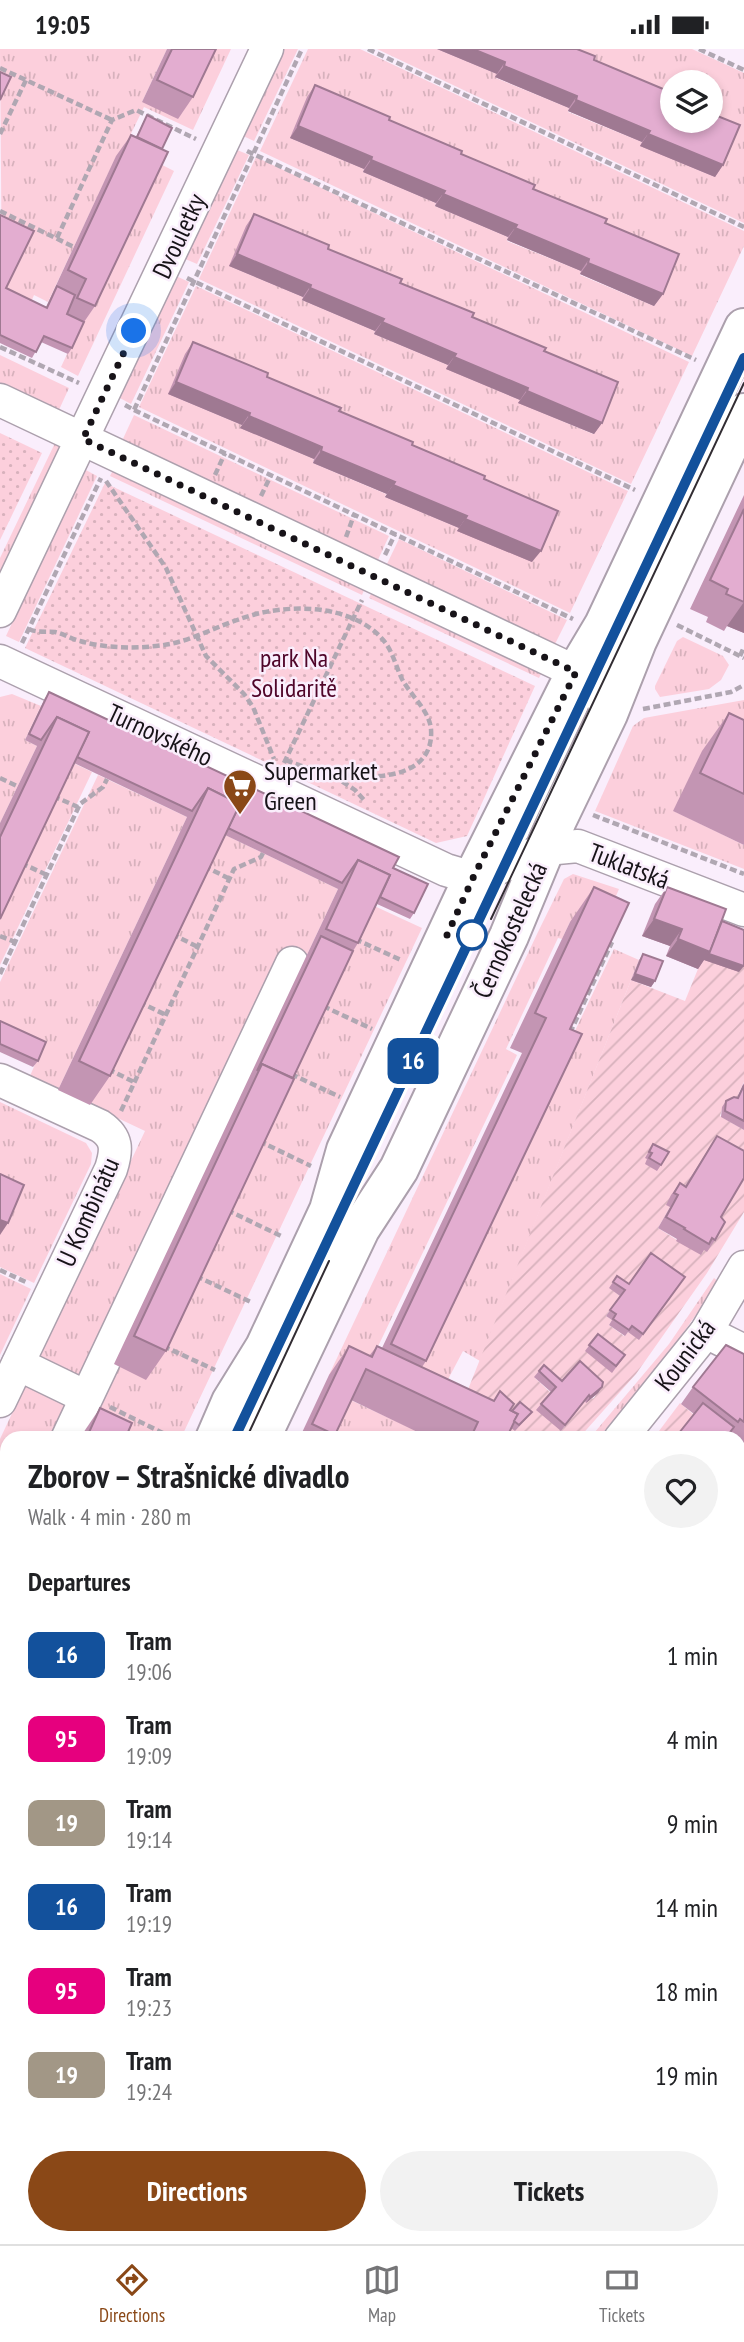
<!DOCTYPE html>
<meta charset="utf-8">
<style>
:root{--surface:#fff;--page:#f2f2f2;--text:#202124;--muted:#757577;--line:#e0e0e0;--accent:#8a4817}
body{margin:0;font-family:"PT Sans Narrow",sans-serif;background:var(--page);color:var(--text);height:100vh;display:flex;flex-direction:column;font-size:26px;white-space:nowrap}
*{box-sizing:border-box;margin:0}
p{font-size:23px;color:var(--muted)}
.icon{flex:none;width:38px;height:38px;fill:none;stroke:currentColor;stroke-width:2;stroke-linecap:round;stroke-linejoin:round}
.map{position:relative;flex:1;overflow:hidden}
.details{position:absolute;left:0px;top:1382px;width:746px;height:814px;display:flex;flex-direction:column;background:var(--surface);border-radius:21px 21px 0 0;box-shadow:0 4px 10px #0003}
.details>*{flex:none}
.badge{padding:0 14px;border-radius:10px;font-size:24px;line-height:46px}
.fabs{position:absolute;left:660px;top:21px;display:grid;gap:14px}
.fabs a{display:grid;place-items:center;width:63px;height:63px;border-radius:50%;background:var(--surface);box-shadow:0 4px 10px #0003;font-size:35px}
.you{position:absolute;width:35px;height:35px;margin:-18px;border:5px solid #fff;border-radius:50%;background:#1a73e8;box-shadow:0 0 0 10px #1a73e833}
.map>.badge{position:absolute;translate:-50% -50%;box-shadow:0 0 0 4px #fff}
h2{padding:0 28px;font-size:26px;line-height:63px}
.round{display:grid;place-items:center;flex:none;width:74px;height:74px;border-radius:37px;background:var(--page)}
.headline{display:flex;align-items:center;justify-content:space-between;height:119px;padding:0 28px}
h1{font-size:33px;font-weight:700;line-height:52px}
.cta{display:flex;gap:14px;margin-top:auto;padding:14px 28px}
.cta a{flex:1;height:80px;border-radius:42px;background:var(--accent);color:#fff;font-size:28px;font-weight:700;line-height:80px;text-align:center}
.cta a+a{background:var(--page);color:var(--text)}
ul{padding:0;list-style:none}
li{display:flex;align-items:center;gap:21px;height:84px;padding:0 28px}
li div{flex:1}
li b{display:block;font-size:26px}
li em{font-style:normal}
li .badge{min-width:77px;font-weight:700;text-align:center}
.status{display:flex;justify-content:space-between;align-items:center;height:49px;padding:0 35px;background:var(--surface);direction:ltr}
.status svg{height:19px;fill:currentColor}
.tab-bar{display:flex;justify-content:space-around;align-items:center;height:98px;border-top:2px solid var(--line);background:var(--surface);font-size:19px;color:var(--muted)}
.tab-bar a{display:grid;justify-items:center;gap:4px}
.tab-bar .current{color:var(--accent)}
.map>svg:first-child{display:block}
.grass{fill:url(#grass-tufts);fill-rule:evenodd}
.park{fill:url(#park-dots)}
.garden{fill:url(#garden-furrows);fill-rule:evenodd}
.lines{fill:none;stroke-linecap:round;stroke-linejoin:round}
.minor-casing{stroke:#aca0ad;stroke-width:35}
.major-casing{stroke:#aca0ad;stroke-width:42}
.path{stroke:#b0a7b2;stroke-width:4.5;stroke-dasharray:7 3.5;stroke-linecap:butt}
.minor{stroke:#fff;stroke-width:32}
.major{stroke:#fff;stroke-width:38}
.tram{stroke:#322d33;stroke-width:2}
.wall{fill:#c395b3}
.shaded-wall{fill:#9f7992}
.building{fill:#e3add0;stroke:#9f7992;stroke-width:2}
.line-casing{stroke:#fff;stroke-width:16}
.line{stroke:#13519c;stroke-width:10}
.walk{stroke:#171318;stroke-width:7;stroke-dasharray:0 12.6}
.stop-dot{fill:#fff;stroke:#13519c;stroke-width:3.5}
.labels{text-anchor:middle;stroke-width:5;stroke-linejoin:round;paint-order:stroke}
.street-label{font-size:26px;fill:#171318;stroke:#faeefc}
.park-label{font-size:26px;fill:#4f0529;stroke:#faeefc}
.poi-label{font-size:26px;fill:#171318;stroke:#faeefc;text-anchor:start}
</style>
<div class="status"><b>19:05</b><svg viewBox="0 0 49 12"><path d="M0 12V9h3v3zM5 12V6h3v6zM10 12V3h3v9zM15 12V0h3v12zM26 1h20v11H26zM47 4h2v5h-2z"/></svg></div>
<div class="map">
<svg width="744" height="2195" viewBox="0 0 744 2195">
<defs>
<pattern id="grass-tufts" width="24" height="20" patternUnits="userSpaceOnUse" patternTransform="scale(1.75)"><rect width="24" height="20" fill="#fccfdc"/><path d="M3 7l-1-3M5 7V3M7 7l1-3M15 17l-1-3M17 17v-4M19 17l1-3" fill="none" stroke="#d7b1bc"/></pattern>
<pattern id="park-dots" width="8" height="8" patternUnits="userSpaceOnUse" patternTransform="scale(1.75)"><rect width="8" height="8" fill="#fccfdc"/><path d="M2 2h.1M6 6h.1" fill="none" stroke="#d7b1bc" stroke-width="1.8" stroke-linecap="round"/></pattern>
<pattern id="garden-furrows" width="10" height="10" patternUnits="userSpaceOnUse" patternTransform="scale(1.75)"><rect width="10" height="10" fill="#fccfdc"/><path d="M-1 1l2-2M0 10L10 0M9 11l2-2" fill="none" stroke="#d7b1bc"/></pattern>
</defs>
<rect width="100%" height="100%" fill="#faeefc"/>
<g class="grass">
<path d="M0,0H167L142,53L211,0H231L193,81L144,58L125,97L174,122L78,327L61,318L152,124L116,108L48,253L34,246L31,253L2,245Z"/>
<path d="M282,0H298L254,92L241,86Z"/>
<path d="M308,0H360L744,182V197L692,307L260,102ZM290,89L671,217L654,257L580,226L581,222L507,192L508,188L435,157L436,154L363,123L364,120Z"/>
<path d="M377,0H437L497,25L496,29L569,59L568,63L642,93L641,97L715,128L710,72V33H672V63L541,0H692L744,24V174Z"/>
<path d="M235,100L249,106L197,215L183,209Z"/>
<path d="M256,108L689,313L631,435L199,230ZM229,217L610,345L593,385L519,354L520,351L447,320L448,316L374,285L375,282L302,251L303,248Z"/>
<path d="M176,227L189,233L131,355L118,348Z"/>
<path d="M196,237L628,442L570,564L139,358ZM168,345L549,474L459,479L385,448L386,445L313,414L314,410L241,379L242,376Z"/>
<path d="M0,306L69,339L58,363L0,335Z"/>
<path d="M134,366L389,487L377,513L122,392Z"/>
<path d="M56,392L63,397L0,543V509Z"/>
<path d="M114,419L366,537L362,546L110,427Z"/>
<path d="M84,420L97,427L19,593L6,587Z"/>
<path d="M399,490L567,571L554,597L386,517Z"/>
<path d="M373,541L543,621L539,629L369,549Z"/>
<path d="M683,588L723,607L729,616L721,631L709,640L660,648L655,640V637L677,592Z"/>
<path d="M581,643L596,659L548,761L526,750Z"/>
<path d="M12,645L41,657L25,691L37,697L0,774V648Z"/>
<path d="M744,651V722L674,762L744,796V820L595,762L633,677L644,669Z"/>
<path d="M69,712L92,723L0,916V857Z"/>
<path d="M98,726L187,768L58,1041L30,1027L42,999L0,980V933Z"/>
<path d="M219,783L338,840L114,1315L370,855L422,879L181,1389L7,1390V1541L0,1556V1390L145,1082L90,1056Z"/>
<path d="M573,825L619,840L616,847L622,850L604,889L570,873L562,890L558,889L506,1000L517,1006L363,1329L329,1326L538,883L564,830Z"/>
<path d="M614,900L639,911L480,1312L463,1302L444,1338L401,1347Z"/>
<path d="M0,1053L86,1094L92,1104L91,1115L34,1234L0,1218Z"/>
<path d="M0,1225L31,1240L0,1306Z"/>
<path d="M714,1229L719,1233L652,1328L598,1389L589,1390L669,1295Z"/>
<path d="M346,1349L432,1389L327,1390Z"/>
<path d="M7,1625V1760L0,1775V1646Z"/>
<path d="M7,1858V1912L0,1931V1873Z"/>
</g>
<g class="park">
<path d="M0,384L42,404L0,491Z"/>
<path d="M105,434L535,637L467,787L436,794L25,599Z"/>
<path d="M29,2189H178L189,2195H26Z"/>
</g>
<g class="garden">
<path d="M702,910L744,914V1033L734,1055L723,1057L720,1067L744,1081V1119L678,1150L670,1158L658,1179L677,1191L713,1180L744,1126V1163L707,1224L636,1325L579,1389H517L467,1343L631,931L685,952ZM680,1234L639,1290L628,1283L624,1287L609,1276L612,1271L606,1267L620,1247L609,1238L625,1241ZM535,1329L558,1338L597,1341V1344L594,1349L585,1352L561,1382L551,1344Z"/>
<path d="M680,1354L694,1366L676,1389L653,1390Z"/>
<path d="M744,1394V1570L738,1568V1396L741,1397Z"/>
<path d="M739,1611L744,1613V1678L739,1693Z"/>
<path d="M744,1812V1864L742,1870L744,1871V1894L739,1892L738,1830Z"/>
<path d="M738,1983L744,1985V2128L738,2127Z"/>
<path d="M178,2189H302L301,2195H189Z"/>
</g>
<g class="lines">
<g class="minor-casing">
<g id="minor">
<path d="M0,351L576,623C596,634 600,643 608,665"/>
<path d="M0,562L267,0"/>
<path d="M0,612L446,821L473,829L546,800L578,797L744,861"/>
<path d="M0,1031L100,1077C118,1089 117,1101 111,1120L0,1352"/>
<path d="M706,1283L744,1302"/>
<path d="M18,1315L86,1348"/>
<path d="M67,1390L292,914"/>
<path d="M620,1390L706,1283L744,1218"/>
<path d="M0,1533L7,1518"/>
<path d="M738,1758L744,1740"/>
<path d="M738,1920L744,1922"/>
<path d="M698,2189L718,2195"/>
<path d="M379,2195L380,2189"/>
</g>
</g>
<g class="major-casing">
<g id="major">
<path d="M215,1390L231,1353L265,1298L329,1161L346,1101L473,829L576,623L604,576L744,279"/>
<path d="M260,1390L360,1180L399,1120L442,1029L509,887L557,771L608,665L637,592L744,364"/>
<path d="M0,1855L7,1840"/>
<path d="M0,1959L7,1941"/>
</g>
</g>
<g class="path">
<path d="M368,0L744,178"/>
<path d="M699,0L744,21"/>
<path d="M0,19L112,71"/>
<path d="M0,85L26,31"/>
<path d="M247,102L696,311"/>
<path d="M0,162L74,198"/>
<path d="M57,189L112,71L136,61L196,90"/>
<path d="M187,229L635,441"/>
<path d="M0,298L79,334"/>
<path d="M125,356L134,361L302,0"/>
<path d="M134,361L573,570"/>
<path d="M215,426L225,404"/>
<path d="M106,432L166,519L206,607L244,645L253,658L274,710"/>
<path d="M261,447L271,426"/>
<path d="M346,488L354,466"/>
<path d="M385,506L395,485"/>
<path d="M677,576L744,609"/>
<path d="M29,580C37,584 46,582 55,583C64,585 71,590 80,592C107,600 142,600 170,595C194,590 216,578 240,570C283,554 352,553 384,592C393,603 396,618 402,630C411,647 429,661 431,680C436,748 322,728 286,711"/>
<path d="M22,594L101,429"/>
<path d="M740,607L744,598"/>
<path d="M643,660L731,643L744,636"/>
<path d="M284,714L362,551"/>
<path d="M336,725L337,729L355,741L365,752"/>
<path d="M0,729L17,737"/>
<path d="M53,747L78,758"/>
<path d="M593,766L744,825"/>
<path d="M21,814L47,826"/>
<path d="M204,817L230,830"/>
<path d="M172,885L198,898"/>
<path d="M0,887L15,893"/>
<path d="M355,890L401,911"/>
<path d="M0,925L80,755L103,738L107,730"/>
<path d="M139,953L166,966"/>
<path d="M323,957L372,980"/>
<path d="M570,984L612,893"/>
<path d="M108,1020L134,1033"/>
<path d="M291,1025L340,1048"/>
<path d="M121,1062L234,820L261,808L263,804"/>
<path d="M259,1092L311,1117"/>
<path d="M227,1161L281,1187"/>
<path d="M0,1221L28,1234"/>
<path d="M196,1227L251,1253"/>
<path d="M163,1297L215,1321"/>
<path d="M110,1358L175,1390"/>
<path d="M101,2189L112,2195"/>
<path d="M33,2195L36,2189"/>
</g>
<use href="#minor" class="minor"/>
<use href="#major" class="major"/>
<g class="tram">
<path d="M491,870L744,334"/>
<path d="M234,1390L744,309"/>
<path d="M246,1390L329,1212"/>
<path d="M0,1885L7,1870"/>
<path d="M0,1909L7,1894"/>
</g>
</g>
<g class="wall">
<path d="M167,0H216L193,48L178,70L142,53Z"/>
<path d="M437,0L594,11L666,45L723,116L715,128L640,97L642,93L568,62L569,59L495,28L497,25Z"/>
<path d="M315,36L605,174L663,245L654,257L580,225L581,222L507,191L508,188L435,157L436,154L363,123L364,120L290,89L307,48Z"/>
<path d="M147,66L162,100L95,257L84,273L72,299L68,305L41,293L32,309L0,294V166L6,239L46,258L116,107L131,86L136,88Z"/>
<path d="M254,165L544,302L602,374L594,385L518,354L520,351L446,320L448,316L374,285L375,282L302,251L303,248L229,217L246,177Z"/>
<path d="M193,293L484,430L532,513L457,482L459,479L385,448L387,445L313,414L314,410L240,379L242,376L168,345L185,305Z"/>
<path d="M744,446V584L727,577L724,582L706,573L708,568L690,560Z"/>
<path d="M49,643L393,819L414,864L410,870L377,855L358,894L353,902L293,1029L166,1302L146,1331L114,1315L338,840L225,786L110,1027L90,1056L58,1041L187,768L74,714L0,870V774L37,697L25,691L45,649Z"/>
<path d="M729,664L744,671V796L673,762L702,702Z"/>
<path d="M594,838L570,980L426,1312L422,1318L527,1369L515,1382L511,1379L506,1390H432L351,1351L333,1390H299L329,1326L349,1297L369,1307L377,1297L382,1299L522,1004L510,999L570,873Z"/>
<path d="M667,838L722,872L739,923L704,911L698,920L666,907L670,897L642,887L655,855Z"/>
<path d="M643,905L655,932L651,938L631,931L639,911Z"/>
<path d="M0,972L38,1012L33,1018L0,1003Z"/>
<path d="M744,1034V1081L721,1068L722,1058L726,1052L737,1049Z"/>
<path d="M717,1087L721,1168L715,1191L707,1203L704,1201L701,1206L676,1192L677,1190L658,1179L670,1158L666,1156L671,1146L680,1134L685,1137Z"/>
<path d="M653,1095L661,1116L657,1122L645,1115L647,1110L645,1109Z"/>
<path d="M617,1227L629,1235L685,1228L639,1291L628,1283L625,1287L609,1276L612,1271L606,1267L620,1247L609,1239Z"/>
<path d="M598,1285L625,1306L612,1324L585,1302Z"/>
<path d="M744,1305V1394L741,1397L738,1396V1390H675L694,1365L681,1355L693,1338Z"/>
<path d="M539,1322L562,1332L602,1338L598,1344L586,1354L585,1352L561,1382L536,1361L551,1343L534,1328Z"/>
<path d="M100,1359L125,1390H79Z"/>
<path d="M738,1525L744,1538L740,1544L738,1543Z"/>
<path d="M7,1542V1638L0,1653V1556Z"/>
<path d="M7,2008V2132L6,2131L7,2138L0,2149V2022Z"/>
<path d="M529,2189H617L633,2194L637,2189L643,2195H527Z"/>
</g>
<g class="shaded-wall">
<path d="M437,0H473L505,13L497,25Z"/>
<path d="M504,17L577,47L569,59L495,28Z"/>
<path d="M576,51L650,82L642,93L568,62Z"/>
<path d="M298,77L372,108L364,120L290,89Z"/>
<path d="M648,85L723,116L715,128L640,97Z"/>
<path d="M371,111L445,142L436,154L363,123Z"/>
<path d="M443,145L517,176L508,188L435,157Z"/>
<path d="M515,179L589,210L581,222L507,191Z"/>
<path d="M237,205L311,236L303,248L229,217Z"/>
<path d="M588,214L663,245L654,257L580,225Z"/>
<path d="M310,239L384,270L375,282L302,251Z"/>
<path d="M382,273L456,305L448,316L374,285Z"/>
<path d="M454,308L528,339L520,351L446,320Z"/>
<path d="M176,333L250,364L242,376L168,345Z"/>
<path d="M527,342L602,374L594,385L518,354Z"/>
<path d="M249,367L322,398L314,410L240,379Z"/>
<path d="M321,402L395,433L387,445L313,414Z"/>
<path d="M393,436L467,467L459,479L385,448Z"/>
<path d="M465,470L541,502L532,513L457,482Z"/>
<path d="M744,553V584L727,577Z"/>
<path d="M654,870L682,880L670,897L642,887Z"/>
<path d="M678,890L744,917L739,923L704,911L698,920L666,907Z"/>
<path d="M635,925L655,932L651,938L631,931Z"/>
<path d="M0,1171L8,1174L0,1186Z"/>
<path d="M602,1338L598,1344L586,1354L590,1348Z"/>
<path d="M738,1596L744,1598V1613L738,1611Z"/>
<path d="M738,1969L744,1971V1985L738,1983Z"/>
<path d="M738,2150L744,2152V2166L738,2164Z"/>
<path d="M427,2189H441L437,2195L426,2192Z"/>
<path d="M443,2189H454L451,2195H439Z"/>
</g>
<g class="building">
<path d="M172,0H216L193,48L157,31Z"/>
<path d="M473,0H577L595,7L594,11L668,42L666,45L672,48V72H710V64L740,76L723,116L648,85L650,82L576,51L577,47L504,17L505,13Z"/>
<path d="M0,23L11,28L0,51Z"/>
<path d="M315,36L390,68L389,71L462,102L461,105L535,136L533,140L607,170L605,174L679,205L663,245L588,214L589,210L515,179L517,176L443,145L445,142L371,111L372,108L298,77Z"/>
<path d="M147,66L172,79L162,100L137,88Z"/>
<path d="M131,86L168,103L95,257L77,249L86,230L68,221Z"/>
<path d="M254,165L329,196L328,200L402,230L400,234L474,264L472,268L546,299L544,302L618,333L602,374L527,342L528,339L454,308L456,305L382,273L384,270L310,239L311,236L237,205Z"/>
<path d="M0,166L34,182L6,239L47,259L57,237L75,246L67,265L84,273L72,299L44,287L36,303L0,286Z"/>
<path d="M193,293L268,324L267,328L341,359L339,362L413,393L412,396L485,427L484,430L558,462L541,502L465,470L467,467L393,436L395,433L321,402L322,398L249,367L250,364L176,333Z"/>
<path d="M744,460V553L726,545L728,540L710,531Z"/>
<path d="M49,643L399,808L393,819L428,835L414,864L380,848L390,826L358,811L342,834L228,779L240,755L208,739L192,762L77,708L89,683L57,668L41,691L29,685Z"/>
<path d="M729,664L744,671V745L700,724Z"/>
<path d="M57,668L89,683L0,870V788Z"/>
<path d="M208,739L240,755L110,1027L79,1012Z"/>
<path d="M358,811L390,826L358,894L326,880Z"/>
<path d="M594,838L629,854L570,980L582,985L426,1312L391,1295L546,969L535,964Z"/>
<path d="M667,838L726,860L710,903L678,890L682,880L654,870Z"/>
<path d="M722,872L744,881V917L709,905Z"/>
<path d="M321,887L353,902L293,1029L262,1015L257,1022Z"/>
<path d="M643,905L663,912L655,932L635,925Z"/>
<path d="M0,972L46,993L38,1012L0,995Z"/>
<path d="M262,1015L294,1030L166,1302L134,1287Z"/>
<path d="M744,1036V1072L725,1062L726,1052L734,1048L738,1049Z"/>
<path d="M717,1087L744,1102V1129L721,1168L725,1173L715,1191L712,1189L709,1195L684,1180L685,1179L666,1168L678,1146L674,1144L680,1134L686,1138Z"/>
<path d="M653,1095L669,1103L661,1116L649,1109L652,1104L649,1103Z"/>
<path d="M0,1125L24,1136L8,1174L0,1171Z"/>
<path d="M651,1204L685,1228L643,1285L632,1277L629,1281L613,1270L616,1265L610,1261L625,1241L613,1233L617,1227L629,1235Z"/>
<path d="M598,1285L625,1306L616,1317L589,1296Z"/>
<path d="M726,1296L744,1305V1373L740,1370L738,1373L693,1338Z"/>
<path d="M349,1297L372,1308L377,1297L494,1352L500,1342L514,1355L510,1361L518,1365L506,1390H470L478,1373L366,1320L335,1386L312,1375Z"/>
<path d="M580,1312L603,1333L602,1338L590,1348L589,1346L565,1376L541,1355L556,1338L539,1322L544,1316L562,1332Z"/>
<path d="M520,1353L532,1363L519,1376L514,1372L518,1365L512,1362Z"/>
<path d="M703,1354L734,1378L728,1386L732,1390H686L679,1384Z"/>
<path d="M100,1359L132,1374L125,1390H86Z"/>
<path d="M738,1525L744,1528V1538L738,1535Z"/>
<path d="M738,1552L744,1555V1598L738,1596Z"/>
<path d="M7,1555V1638L0,1653V1570Z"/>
<path d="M738,1634L744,1637L741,1645L744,1646L742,1654L738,1652Z"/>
<path d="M738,1931L744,1933V1971L738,1969Z"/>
<path d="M7,2021V2128L5,2132L7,2133V2138L6,2140L2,2138L0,2143V2035Z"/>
<path d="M738,2113L744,2114V2152L738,2150Z"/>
<path d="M7,2183V2189H30L27,2195H1Z"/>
<path d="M305,2189H352L351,2195H303Z"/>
<path d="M454,2189H504L502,2195H486L480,2193V2195H473L464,2192L463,2195H453Z"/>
<path d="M534,2189H617L635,2195H532Z"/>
<path d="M637,2189L644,2191L643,2195H636Z"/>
</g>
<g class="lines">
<g class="line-casing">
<path id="line" d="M234,1390L744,309"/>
</g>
<use href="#line" class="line"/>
<path class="walk" d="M134,282L83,390L576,623L473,829L447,886H472"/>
</g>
<defs>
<g id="supermarket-pin" transform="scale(1.75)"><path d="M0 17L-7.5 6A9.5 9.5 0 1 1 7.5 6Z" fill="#8a4817" stroke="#faeefc"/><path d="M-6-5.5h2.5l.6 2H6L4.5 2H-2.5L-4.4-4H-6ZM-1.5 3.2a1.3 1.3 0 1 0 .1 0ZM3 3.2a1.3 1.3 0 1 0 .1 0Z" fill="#fff"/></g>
</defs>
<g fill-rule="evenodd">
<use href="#supermarket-pin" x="240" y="737"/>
</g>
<circle class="stop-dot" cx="472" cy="886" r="14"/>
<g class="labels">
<g class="street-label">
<text transform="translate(179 187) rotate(-65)" y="9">Dvouletky</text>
<text transform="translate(160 686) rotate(25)" y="9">Turnovského</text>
<text transform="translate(629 817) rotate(21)" y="9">Tuklatská</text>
<text transform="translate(510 881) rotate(-66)" y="9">Černokostelecká</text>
<text transform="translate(88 1163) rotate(-66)" y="9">U Kombinátu</text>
<text transform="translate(685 1306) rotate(-53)" y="9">Kounická</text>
</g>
<g class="park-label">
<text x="294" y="618">park Na<tspan x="294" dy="30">Solidaritě</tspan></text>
</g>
<g class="poi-label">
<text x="264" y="731">Supermarket<tspan x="264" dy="30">Green</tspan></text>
</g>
</g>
</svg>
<div class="fabs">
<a><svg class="icon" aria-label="layers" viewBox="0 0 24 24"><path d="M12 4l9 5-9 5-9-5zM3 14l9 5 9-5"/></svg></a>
</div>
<div class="you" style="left:134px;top:282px"></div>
<b class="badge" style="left:413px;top:1012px;background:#13519c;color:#fff">16</b>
<section class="details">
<div class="headline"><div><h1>Zborov – Strašnické divadlo</h1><p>Walk · 4 min · 280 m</p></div><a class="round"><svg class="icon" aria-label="heart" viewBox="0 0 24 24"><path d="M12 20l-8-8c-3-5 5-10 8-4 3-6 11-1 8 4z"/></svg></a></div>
<h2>Departures</h2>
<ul>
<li><span class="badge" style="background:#13519c;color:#fff">16</span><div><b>Tram</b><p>19:06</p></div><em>1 min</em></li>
<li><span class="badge" style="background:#e6007e;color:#fff">95</span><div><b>Tram</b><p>19:09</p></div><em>4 min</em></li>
<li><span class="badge" style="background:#a29786;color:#fff">19</span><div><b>Tram</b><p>19:14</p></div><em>9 min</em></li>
<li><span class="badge" style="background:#13519c;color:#fff">16</span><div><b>Tram</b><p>19:19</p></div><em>14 min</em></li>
<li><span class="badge" style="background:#e6007e;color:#fff">95</span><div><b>Tram</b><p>19:23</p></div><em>18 min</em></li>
<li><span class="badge" style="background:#a29786;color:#fff">19</span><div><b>Tram</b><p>19:24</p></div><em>19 min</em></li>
</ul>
<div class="cta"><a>Directions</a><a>Tickets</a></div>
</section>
</div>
<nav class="tab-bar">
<a class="current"><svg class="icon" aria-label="directions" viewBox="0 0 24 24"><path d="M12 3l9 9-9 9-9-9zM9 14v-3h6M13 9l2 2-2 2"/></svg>Directions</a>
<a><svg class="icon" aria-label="map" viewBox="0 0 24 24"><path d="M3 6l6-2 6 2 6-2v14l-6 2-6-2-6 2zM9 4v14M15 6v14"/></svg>Map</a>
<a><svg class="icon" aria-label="tickets" viewBox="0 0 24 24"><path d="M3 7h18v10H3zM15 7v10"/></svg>Tickets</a>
</nav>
